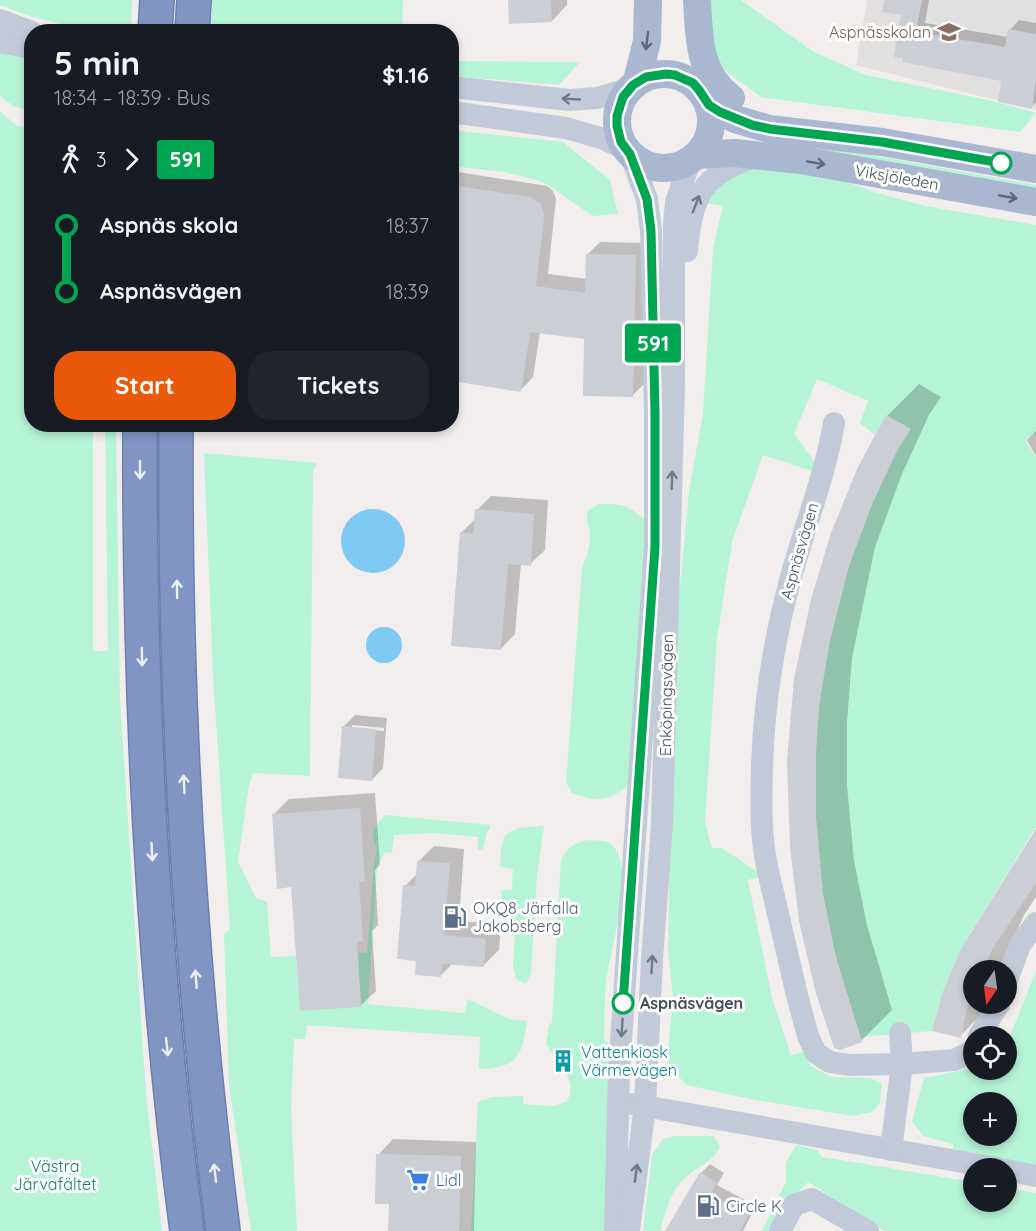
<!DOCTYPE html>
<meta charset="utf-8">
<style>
:root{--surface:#171b24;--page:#20242c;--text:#f1f3f6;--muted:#9ea1a6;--accent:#ea580c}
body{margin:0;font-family:Quicksand,sans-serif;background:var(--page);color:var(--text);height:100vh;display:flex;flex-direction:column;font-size:22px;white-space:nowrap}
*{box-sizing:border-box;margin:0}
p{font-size:20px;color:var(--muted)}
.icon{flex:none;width:33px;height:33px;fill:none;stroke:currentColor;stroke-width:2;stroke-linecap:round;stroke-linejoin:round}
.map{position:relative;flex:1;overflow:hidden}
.side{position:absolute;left:24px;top:24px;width:435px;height:408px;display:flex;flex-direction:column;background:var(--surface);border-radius:24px;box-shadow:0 3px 9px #0003}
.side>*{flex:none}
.badge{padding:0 12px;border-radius:4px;font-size:21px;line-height:39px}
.needle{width:39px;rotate:193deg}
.buttons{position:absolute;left:963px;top:960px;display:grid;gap:12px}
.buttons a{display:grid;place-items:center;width:54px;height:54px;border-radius:50%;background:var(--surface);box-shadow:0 3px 9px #0003;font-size:30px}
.map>.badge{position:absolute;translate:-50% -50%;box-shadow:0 0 0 3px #fff}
.legs{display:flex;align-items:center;gap:9px;height:66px;padding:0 30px;font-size:20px}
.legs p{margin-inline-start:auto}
.headline{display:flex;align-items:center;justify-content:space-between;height:102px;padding:0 30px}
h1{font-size:33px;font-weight:700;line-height:45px}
.primary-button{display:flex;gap:12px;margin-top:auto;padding:12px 30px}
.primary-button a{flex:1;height:69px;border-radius:24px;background:var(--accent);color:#fff;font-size:24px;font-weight:700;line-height:69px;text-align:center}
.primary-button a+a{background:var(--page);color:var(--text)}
ul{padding:0 30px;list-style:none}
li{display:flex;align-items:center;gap:21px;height:66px;font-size:22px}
li i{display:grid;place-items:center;width:9px;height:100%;margin:0 8px;background:currentColor}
li i::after{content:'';width:15px;height:15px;margin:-8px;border:4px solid;border-radius:50%;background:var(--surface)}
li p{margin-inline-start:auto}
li:first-child i{background:linear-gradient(#0000 50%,currentColor 0)}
li:last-child i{background:linear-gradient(currentColor 50%,#0000 0)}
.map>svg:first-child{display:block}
.education{fill:#e2dfdf}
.green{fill:#b6f4d8;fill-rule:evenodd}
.water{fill:#7fc9f5}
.shadow{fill:#0003;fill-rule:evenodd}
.building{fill:#ccced6}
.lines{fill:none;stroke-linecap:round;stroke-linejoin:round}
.highway-casing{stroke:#6b80ae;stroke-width:36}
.minor{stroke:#c2cad7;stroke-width:22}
.major{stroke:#aab7d0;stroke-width:28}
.highway{stroke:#8095c2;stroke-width:33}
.oneway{stroke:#5e687a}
.oneway2{stroke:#707988}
.oneway3{stroke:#eceff6}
.line-1-casing{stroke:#fff;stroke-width:14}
.line-1{stroke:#00a651;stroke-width:9}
.stop-1-dot{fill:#fff;stroke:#00a651;stroke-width:3}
.labels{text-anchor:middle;stroke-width:6;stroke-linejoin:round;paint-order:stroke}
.education-label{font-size:16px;fill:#785e54;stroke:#fff;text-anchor:end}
.street-label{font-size:16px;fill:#444d5d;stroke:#fff}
.service-label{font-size:16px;fill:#4e5e75;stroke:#fff;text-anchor:start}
.stop-label{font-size:16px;font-weight:bold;fill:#444d5d;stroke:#fff;text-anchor:start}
.culture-label{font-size:16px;fill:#0d838f;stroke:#fff;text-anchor:start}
.park-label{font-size:16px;fill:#0d865d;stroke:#fff}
.shop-label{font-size:16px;fill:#366cbe;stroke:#fff;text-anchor:start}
</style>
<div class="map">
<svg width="1036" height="1231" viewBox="0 0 1036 1231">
<rect width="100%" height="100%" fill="#f1eeed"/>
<path class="education" d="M867,0H1036V110L856,65Z"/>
<g class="green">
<path d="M0,0H132L131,31H90L29,16L0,5Z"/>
<path d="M211,0H403L402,31H209Z"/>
<path d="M704,0H741L814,52L866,75L993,101L1036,113L1020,132L761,97L716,64Z"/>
<path d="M0,49L31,55V111L13,106L0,96Z"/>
<path d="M452,61L580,62L559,85L452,76Z"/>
<path d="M0,112L18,126L31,129L32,424L93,425V651H108L105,425H116L120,700L146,1094L162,1231H0Z"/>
<path d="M452,130L563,142L610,180L618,214L593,216L543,182L504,172L452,166Z"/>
<path d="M821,146L1036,185V192L821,153Z"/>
<path d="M768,167L832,177L881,194L926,206L1036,225V433L1025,440L1036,457V827L962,947L943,991L932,1031L860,1037C844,991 831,944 823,896C799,748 829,556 911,429L886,415L875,435L860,423L868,401L817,379L794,434L816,464L812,471L763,455L732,542L717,639L705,822L712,848H722L759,873V877L748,880L772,998L791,1055L804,1052L811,1066L832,1077L870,1078L882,1084L880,1103L872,1112L853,1116L750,1099L687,1085L667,1065L673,996L668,951L672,671L689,491L703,414L713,248L723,206L705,203L729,177L751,169Z"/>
<path d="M204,453L317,463L313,471L310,776L253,773L249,785L238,861L256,898L267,902L271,957L296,956L300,1010L361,1007L358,953H367L374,865L377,849C369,833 373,828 385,815L491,825L486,835L483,850H478V837L432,833L394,835L392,852L384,853L377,867L368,1004L465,1013L467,999L509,1019L527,1021C522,1058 517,1067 479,1069L480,1037L307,1025L305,1039H294L291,1108L297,1231H251L229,1086L224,933L230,930L213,676Z"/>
<path d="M598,504C621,504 627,504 644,519L646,568L632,770L627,787C604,802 598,802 572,793L566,782L582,568C586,558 591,546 590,534C590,524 585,523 588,511Z"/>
<path d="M544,826L537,875L531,973L526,984L516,979L513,966L515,934L501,897L502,890H512L513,869L500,867L501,850L505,835L518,828Z"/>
<path d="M588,840C597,841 608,839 614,847C634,873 612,945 607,975C604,996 605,1019 604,1040L614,1047L610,1231H471L478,1102L491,1097L523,1096V1104L555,1106L567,1101C579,1080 557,1062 546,1044L549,1025L552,1022L561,860C568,847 574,843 588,840Z"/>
<path d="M1036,971V1166L953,1149V1144L923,1136L912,1121L924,1078L973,1068L974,1070H1006L1007,1043ZM974,1102H1006V1136H974Z"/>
<path d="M676,1136H714L720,1147C712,1164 693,1168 681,1182C671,1193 663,1216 661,1231H643L652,1155L663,1139Z"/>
<path d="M796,1145L817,1150L822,1157L860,1163L973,1182L974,1202H1006L1007,1188L1036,1193V1231H884L808,1182L782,1208L771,1231H762L786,1182V1163Z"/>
</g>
<g class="water">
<circle cx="373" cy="541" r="32"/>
<circle cx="384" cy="645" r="18"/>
</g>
<g class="shadow">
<path d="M509,0H567V5L552,21Z"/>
<path d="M885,0H929L925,23L1008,37L1010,30L1019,20L1036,23V102L1031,107L1003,80L904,61L903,14Z"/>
<path d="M452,171L547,186L553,191L556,199L548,274L587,279L588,254L600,242L648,243L645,383L632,396L586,338L540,332L533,377L521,390L452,379Z"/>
<path d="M919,384L941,397L929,415L902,474L875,547L852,658L847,722V785L854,861L867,925L892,1010L861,1041L791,846L858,470L887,416Z"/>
<path d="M1036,431V456L1027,440Z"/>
<path d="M491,496L548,500L545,550L530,564L521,563L515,634L501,649L461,533L476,518L477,510Z"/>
<path d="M355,715L387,718L383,768L372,780L343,727ZM352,725L384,728V731L352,728Z"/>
<path d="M375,793L380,865L375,870L378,925L372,931L376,991L360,1006L293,886L274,814L289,799Z"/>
<path d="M1036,829V897L1024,915L1000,970H974V1004H992L960,1036L934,1030Z"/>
<path d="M434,846L464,849L459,921L501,924L499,950L483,966L453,963L441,975L418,959L405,886L418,873V862Z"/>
<path d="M393,1139L476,1142L474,1231H390V1203L378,1155Z"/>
<path d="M710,1164L724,1173L717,1185L756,1206L743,1231H673L701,1173Z"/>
</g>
<g class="building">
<path d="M508,0H551L552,22L509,24Z"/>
<path d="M884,0H922L916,32L1005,47L1008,29L1036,34V81L1032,109L998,102L1001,81L902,62L903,59L894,57L901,15L882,12Z"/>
<path d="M452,185L530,197L540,203L544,213V218L536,286L585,293L586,254L636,255L633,397L583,396L584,339L530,332L521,392L452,381Z"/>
<path d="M886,415L911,429L898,448L871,507L849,566L830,641L819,705L816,754V817L823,894L836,957L862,1042L840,1050L834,1048L815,990L799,921L790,847L787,761L794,679L811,599L831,533L857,469Z"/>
<path d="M475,509L534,514L531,566L508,564L501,650L451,646L460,532L473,534Z"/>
<path d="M342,726L376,729L372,781L338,778Z"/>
<path d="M360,808L365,882H359L363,941L357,942L361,1007L300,1011L291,887L277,889L272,814Z"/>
<path d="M1036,829V883L993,948L983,970H974V994L967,1009L961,1038L932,1031L943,991L962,947Z"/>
<path d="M417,861L450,863L444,935L486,939L484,967L442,964L441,977L415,975L416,961L397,959L403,885L415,886Z"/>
<path d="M376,1154L461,1156L459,1231H388L389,1204H375Z"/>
<path d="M700,1172L717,1183L710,1194L748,1216L740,1231H665Z"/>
</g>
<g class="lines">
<g class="highway-casing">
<g id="highway">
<path d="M155,32L157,0"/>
<path d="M192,32L194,0"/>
<path d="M140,424C139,694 152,964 187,1231"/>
<path d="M176,424C174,694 189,964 223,1231"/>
</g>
</g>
<g class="minor">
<path d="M0,20L32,32"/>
<path d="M0,42L32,48"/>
<path d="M452,87L569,100L597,98L628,89"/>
<path d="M452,112L566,128L604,139L625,149"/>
<path d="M687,251C692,196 701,176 754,157"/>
<path d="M834,423C825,476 805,525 791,577C774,639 764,702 762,766C761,801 760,837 768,871L797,995L808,1036L816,1053L830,1062L849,1065L902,1064L954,1060L971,1052L974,1048"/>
<path d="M1006,983L1020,945L1036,923"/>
<path d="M979,1036L999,1004"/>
<path d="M632,1104L997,1168"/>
<path d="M891,1150L902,1064L900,1033"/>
<path d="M1006,1170L1036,1176"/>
<path d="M615,1231L619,1070L655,547V413L651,231L647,199L630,154"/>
<path d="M629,1231L645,1106L652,959L662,824L674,386V224L676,202L690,161"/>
<path d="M780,1231L794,1205L812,1199L868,1231"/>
</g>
<g class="major">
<path d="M697,0C699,36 698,74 731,98"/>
<circle cx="664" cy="121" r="47"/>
<path d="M637,81L647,41L648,0"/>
<path d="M709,106L735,119L769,129L882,142L1036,169"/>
<path d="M697,155L735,153L801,160L1036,202"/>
</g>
<use href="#highway" class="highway"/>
</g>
<defs><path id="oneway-shaft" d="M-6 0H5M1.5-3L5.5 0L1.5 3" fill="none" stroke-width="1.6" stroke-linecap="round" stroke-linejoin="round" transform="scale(1.5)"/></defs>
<g class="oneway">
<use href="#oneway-shaft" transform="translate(647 41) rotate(97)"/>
<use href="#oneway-shaft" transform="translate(816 163) rotate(10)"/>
<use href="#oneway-shaft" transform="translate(1008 197) rotate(10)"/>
</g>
<g class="oneway2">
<use href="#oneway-shaft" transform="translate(571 99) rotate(-177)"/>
<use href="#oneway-shaft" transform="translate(696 204) rotate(-69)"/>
<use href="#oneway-shaft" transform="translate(672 480) rotate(-88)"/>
<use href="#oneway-shaft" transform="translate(652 964) rotate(-87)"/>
<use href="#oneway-shaft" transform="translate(622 1028) rotate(94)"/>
<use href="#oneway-shaft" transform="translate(636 1173) rotate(-82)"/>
</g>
<g class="oneway3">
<use href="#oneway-shaft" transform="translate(140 470) rotate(90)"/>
<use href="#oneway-shaft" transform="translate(177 589) rotate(-91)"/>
<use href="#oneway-shaft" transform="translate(142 657) rotate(89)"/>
<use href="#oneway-shaft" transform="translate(184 784) rotate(-93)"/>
<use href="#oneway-shaft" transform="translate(152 852) rotate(87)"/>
<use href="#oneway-shaft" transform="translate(196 979) rotate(-95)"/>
<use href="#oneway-shaft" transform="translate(167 1047) rotate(84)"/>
<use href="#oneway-shaft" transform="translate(215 1173) rotate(-97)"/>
</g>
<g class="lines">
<g class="line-1-casing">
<path id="line-1" d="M623,1003L655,547V413L651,231L647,199L630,154L621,142L617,126V116L623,97L633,85L646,77L666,74L675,75L693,83L699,90L709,105L720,112L752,125L770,129L882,142L1001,163"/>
</g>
<use href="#line-1" class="line-1"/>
</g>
<defs>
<g id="school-bare" transform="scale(1.8)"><path d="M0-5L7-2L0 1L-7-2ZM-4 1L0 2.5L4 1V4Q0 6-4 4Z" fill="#8d6e63" stroke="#fff" stroke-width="2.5" paint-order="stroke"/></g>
<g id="fuel-bare" transform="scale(1.8)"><path d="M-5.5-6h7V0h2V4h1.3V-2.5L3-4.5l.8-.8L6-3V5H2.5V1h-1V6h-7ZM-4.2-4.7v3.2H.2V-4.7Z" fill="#5c6f8a" stroke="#fff" stroke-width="2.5" paint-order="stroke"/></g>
<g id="building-bare" transform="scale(1.8)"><path d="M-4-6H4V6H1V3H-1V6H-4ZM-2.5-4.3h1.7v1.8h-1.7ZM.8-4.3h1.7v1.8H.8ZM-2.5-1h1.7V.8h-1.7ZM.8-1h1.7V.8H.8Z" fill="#0f9aa8" stroke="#fff" stroke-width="2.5" paint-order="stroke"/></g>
<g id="supermarket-bare" transform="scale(1.8)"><path d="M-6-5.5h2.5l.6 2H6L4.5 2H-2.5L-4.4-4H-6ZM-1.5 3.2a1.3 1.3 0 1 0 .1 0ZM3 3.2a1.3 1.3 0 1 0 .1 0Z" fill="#3f7fe0" stroke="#fff" stroke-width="2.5" paint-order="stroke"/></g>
</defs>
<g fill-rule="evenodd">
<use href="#school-bare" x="949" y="32"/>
<use href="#fuel-bare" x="455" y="917"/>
<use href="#building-bare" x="563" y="1061"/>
<use href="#supermarket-bare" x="418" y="1180"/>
<use href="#fuel-bare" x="708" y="1206"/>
</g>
<g class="stop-1-dot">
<circle cx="1001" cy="163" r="10"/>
<circle cx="623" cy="1003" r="10"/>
</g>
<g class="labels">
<g class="education-label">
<text x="931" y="38">Aspnässkolan</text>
</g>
<g class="street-label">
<text transform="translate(897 177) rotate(10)" y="6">Viksjöleden</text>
<text transform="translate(799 551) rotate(-74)" y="6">Aspnäsvägen</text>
<text transform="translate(666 695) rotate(-89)" y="6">Enköpingsvägen</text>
</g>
<g class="service-label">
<text x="473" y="914">OKQ8 Järfalla<tspan x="473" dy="18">Jakobsberg</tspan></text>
<text x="726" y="1212">Circle K</text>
</g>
<g class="stop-label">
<text x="640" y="1009">Aspnäsvägen</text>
</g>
<g class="culture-label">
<text x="581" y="1058">Vattenkiosk<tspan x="581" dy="18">Värmevägen</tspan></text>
</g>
<g class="park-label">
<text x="55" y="1172">Västra<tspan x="55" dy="18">Järvafältet</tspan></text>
</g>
<g class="shop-label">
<text x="436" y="1186">Lidl</text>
</g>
</g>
</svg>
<div class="buttons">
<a><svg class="needle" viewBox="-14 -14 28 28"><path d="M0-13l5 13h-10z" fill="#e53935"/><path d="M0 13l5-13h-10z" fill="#9ea1a6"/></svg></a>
<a><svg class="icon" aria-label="locate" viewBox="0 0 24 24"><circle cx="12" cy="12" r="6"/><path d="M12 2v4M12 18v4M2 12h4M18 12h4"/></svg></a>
<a>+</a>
<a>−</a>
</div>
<b class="badge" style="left:653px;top:343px;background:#00a651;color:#fff">591</b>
<section class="side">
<div class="headline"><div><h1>5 min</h1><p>18:34 – 18:39 · Bus</p></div><b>$1.16</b></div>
<div class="legs"><svg class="icon" aria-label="walk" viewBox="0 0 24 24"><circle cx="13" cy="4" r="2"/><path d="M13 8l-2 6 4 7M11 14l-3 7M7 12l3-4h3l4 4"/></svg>3<svg class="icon" aria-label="forward" viewBox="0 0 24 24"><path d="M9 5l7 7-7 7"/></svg><b class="badge" style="background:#00a651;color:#fff">591</b></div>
<ul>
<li><i style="color:#00a651"></i><b>Aspnäs skola</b><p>18:37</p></li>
<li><i style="color:#00a651"></i><b>Aspnäsvägen</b><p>18:39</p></li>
</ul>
<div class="primary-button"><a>Start</a><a>Tickets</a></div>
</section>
</div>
